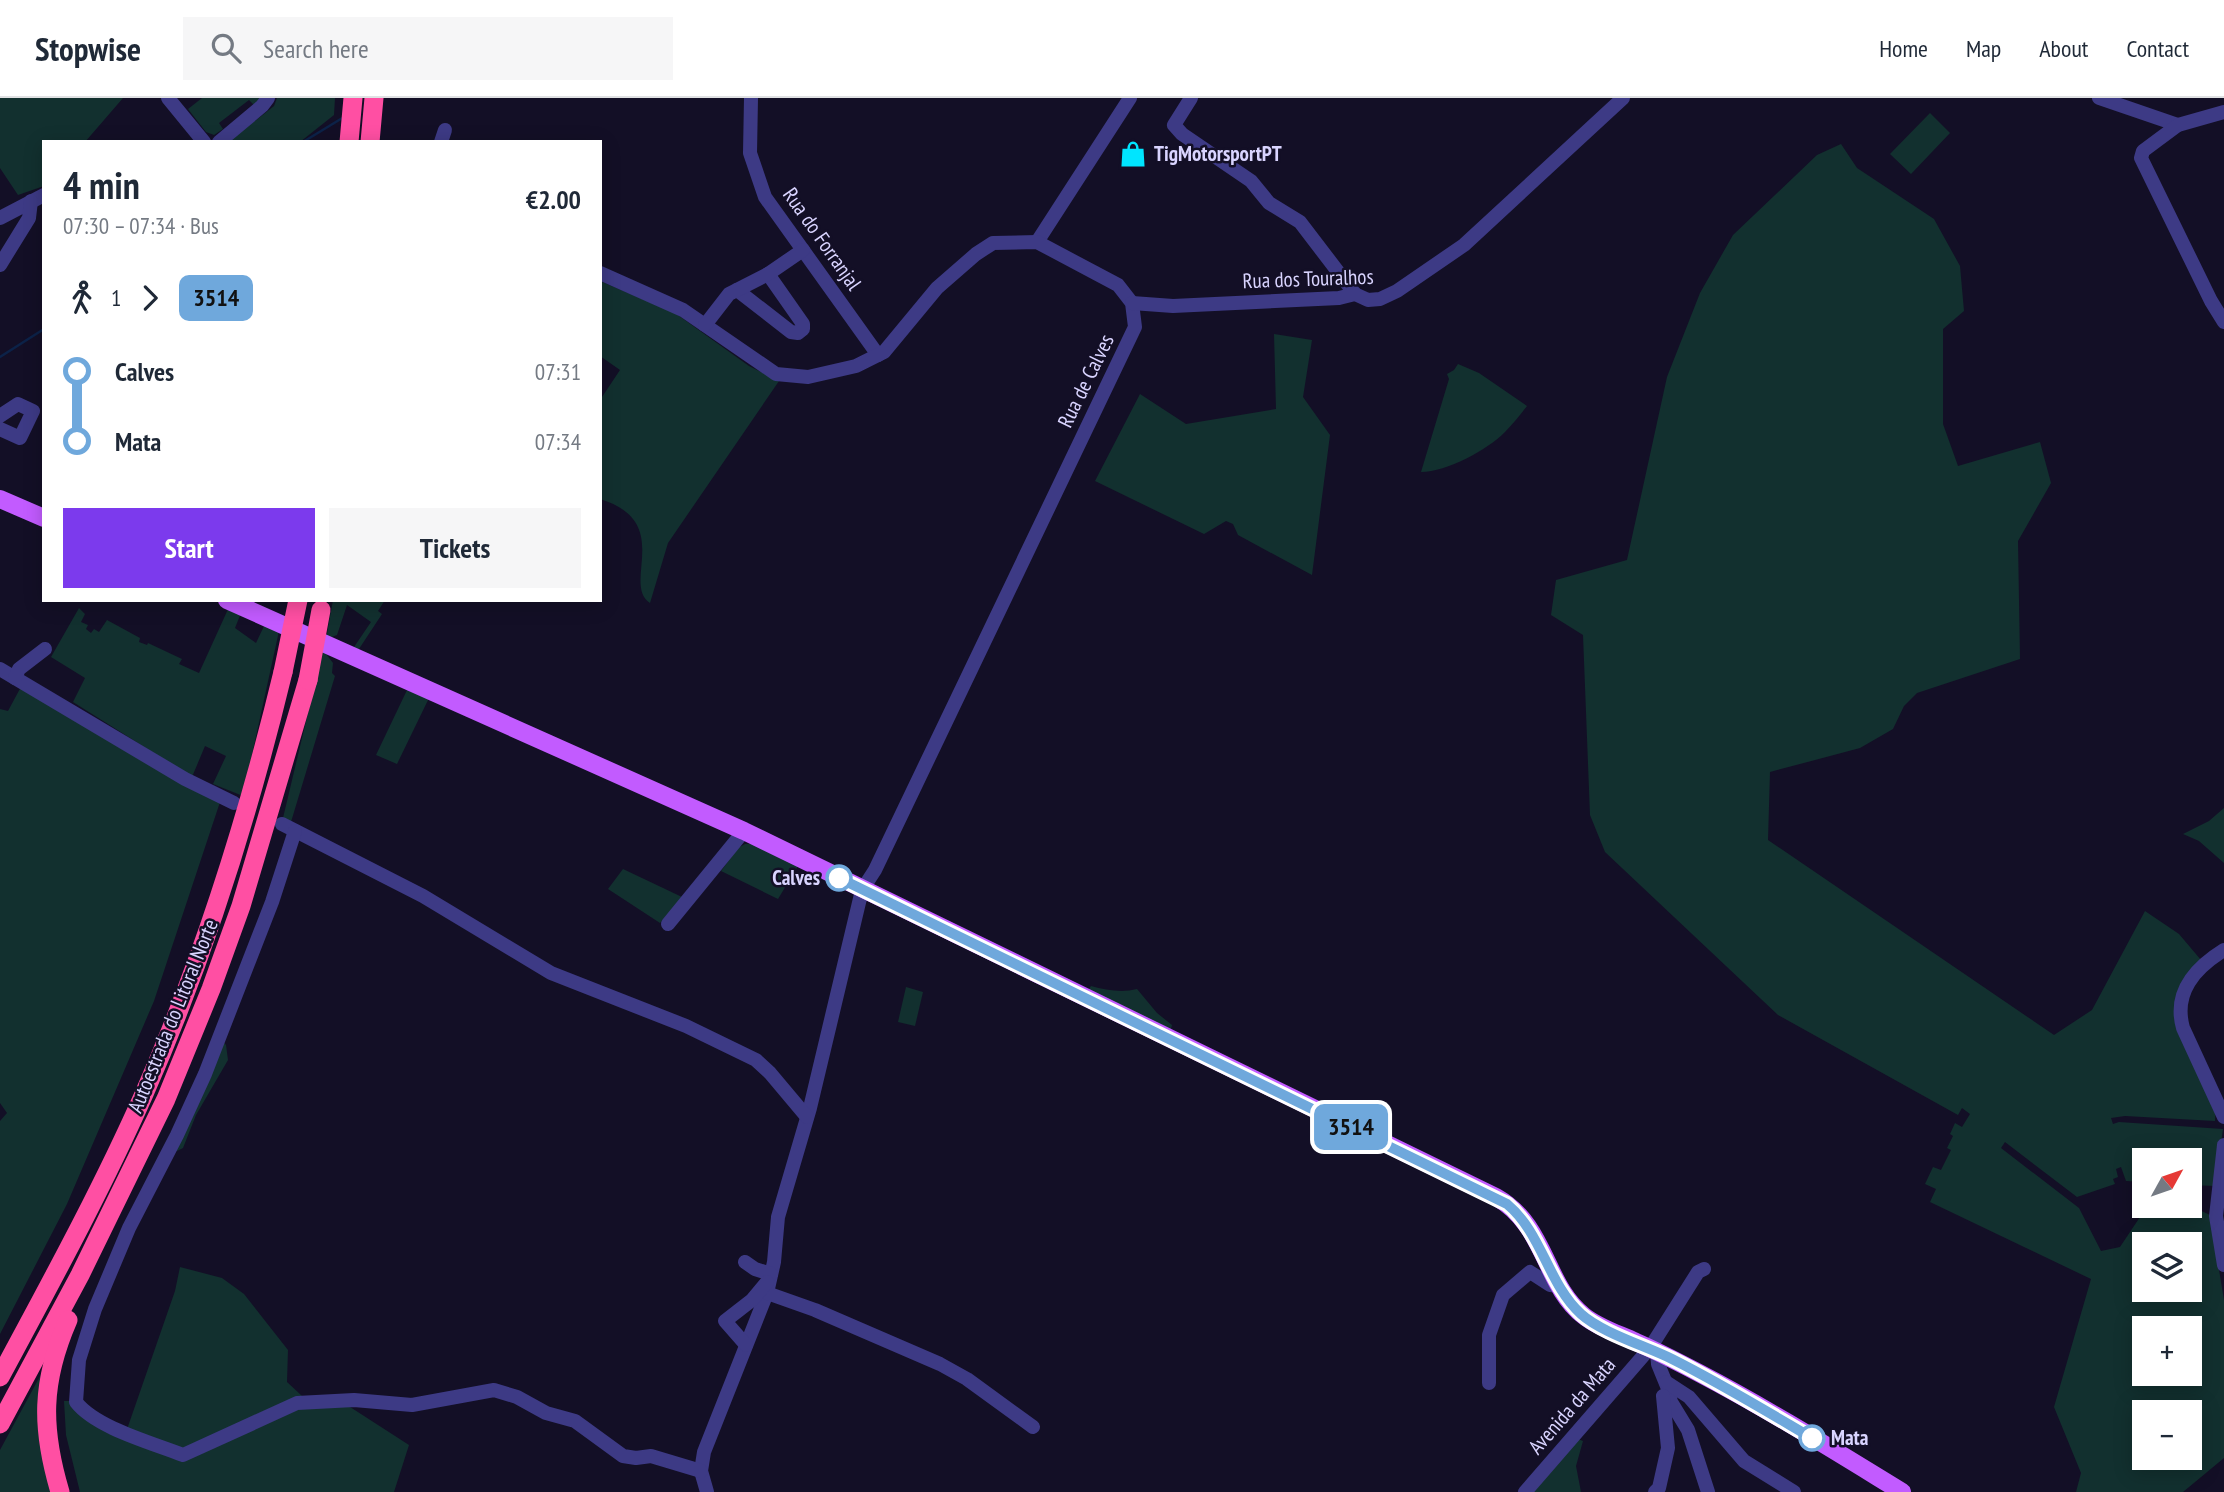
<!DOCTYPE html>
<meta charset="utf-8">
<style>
:root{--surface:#fff;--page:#f6f6f7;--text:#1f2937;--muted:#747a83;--line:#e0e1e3;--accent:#7c3aed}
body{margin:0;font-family:"PT Sans Narrow",sans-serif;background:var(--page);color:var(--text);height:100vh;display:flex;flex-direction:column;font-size:26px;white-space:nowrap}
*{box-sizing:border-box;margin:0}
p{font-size:23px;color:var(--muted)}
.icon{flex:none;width:38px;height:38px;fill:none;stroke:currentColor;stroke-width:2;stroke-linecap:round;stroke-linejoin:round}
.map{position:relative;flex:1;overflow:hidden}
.sheet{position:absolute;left:42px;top:42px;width:560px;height:462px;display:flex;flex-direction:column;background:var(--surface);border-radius:0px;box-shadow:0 4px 18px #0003}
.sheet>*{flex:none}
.badge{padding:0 14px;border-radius:10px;font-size:24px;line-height:46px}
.needle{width:46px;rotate:50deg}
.controls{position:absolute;left:2132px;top:1050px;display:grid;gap:14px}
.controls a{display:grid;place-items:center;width:70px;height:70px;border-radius:0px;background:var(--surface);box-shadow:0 4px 18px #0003;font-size:35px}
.map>.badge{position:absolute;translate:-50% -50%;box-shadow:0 0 0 4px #fff}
.legs{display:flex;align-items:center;gap:10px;height:77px;padding:0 21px;font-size:23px}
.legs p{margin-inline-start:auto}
.summary{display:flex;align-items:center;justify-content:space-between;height:119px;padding:0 21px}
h1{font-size:38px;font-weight:700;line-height:52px}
.button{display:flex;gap:14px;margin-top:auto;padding:14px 21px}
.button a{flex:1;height:80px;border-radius:0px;background:var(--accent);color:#fff;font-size:28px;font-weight:700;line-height:80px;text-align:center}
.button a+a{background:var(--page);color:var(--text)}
ul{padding:0 21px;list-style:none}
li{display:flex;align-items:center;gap:24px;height:70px;font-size:26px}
li i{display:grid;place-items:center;width:10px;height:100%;margin:0 9px;background:currentColor}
li i::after{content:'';width:18px;height:18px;margin:-9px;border:5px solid;border-radius:50%;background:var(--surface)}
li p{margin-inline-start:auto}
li:first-child i{background:linear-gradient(#0000 50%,currentColor 0)}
li:last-child i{background:linear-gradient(currentColor 50%,#0000 0)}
header{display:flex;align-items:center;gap:42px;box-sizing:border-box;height:98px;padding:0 35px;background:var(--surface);border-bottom:2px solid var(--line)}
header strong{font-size:33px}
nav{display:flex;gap:38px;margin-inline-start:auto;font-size:24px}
.search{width:490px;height:63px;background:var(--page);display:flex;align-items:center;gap:18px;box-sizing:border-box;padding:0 24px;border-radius:0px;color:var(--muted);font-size:26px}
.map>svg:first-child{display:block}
.green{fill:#12302f;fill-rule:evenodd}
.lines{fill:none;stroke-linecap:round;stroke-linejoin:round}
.stream{stroke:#0c2248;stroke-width:2.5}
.minor{stroke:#3d3a85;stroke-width:14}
.major{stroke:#c25bff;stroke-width:18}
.highway{stroke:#ff4fa3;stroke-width:19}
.highway-bridge{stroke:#ff4fa3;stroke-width:19}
.line-1-casing{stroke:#fff;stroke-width:16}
.line-1{stroke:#6fa8dc;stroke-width:10}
.stop-1-dot{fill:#fff;stroke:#6fa8dc;stroke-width:3.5}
.labels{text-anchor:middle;stroke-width:5;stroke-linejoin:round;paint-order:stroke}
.poi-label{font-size:21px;font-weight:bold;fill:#d9d4ff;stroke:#130f26;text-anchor:start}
.street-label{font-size:21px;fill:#d9d4ff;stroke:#130f26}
.stop-label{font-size:21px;font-weight:bold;fill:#d9d4ff;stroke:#130f26;text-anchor:end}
</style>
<header>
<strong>Stopwise</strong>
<div class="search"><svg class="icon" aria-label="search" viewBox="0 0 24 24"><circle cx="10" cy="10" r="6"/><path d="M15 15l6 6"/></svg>Search here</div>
<nav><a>Home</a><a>Map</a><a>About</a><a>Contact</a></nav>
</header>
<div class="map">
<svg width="2224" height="1394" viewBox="0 0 2224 1394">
<rect width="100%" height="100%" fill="#130f26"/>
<g class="green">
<path d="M0,0H123L85,44H44V88L18,97L0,70Z"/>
<path d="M202,0H261L255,8L249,2L219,25L223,31L214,37L206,34L188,11Z"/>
<path d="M277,0H335L334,17L300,44H228L274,8Z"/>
<path d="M1930,15L1950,35L1911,76L1890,56Z"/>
<path d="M1841,46L1857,70L1934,121L1960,168L1964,213L1943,231V326L1958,368L2040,344L2051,385L2018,443L2020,561L1917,595L1904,608L1893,631L1860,650L1770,674L1768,742L2054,937L2092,912L2145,813L2179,836L2201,862L2175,903L2216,1007L2215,1023L2125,1018L2111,1020L2113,1026L2119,1024L2223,1031L2215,1088L2189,1087V1062H2144V1084L2126,1083L2121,1069L2116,1071L2118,1079L2113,1081L2115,1086L2077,1099L2005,1044L2001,1050L2079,1110L2101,1153L2120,1149L2140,1119L2143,1092L2144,1108L2189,1107L2210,1117L2224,1202V1360L2183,1394H2076L2081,1375L2054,1309L2091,1181L1930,1104L1936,1091L1925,1086L1933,1069L1941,1072L1951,1052L1947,1050L1953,1038L1950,1036L1955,1025L1962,1029L1970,1016L1962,1010L1958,1017L1778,917L1605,754L1590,717L1583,537L1551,517L1556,482L1627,462L1667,279L1700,195L1733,137L1817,57ZM2144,1146H2189V1192H2144ZM2144,1230H2189V1276H2144ZM2144,1314H2189V1360H2144Z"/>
<path d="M600,183L675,215L749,268L779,283L668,445L650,505C621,486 675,424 600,401V302L620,272L600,258Z"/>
<path d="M1274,236L1312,242L1303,299L1330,337L1312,477L1238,437L1233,426L1226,423L1204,436L1095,383L1140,296L1186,326L1276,311Z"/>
<path d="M1458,266L1479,275L1527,308C1520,317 1513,326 1505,334C1487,352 1447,374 1421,374L1449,281L1447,276L1454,272Z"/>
<path d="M333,502H385L378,513L382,516L357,554L352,552L371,524L347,507L337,537L326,541Z"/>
<path d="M229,509L241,515L235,530L256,545L265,526L279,533L243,698L213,686L226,658L205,648L192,679L73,604L85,580L51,559L79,510L85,516L81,524L88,527L86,531L91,535L94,531L99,534L107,522L140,540L139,544L147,547L148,545L182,561L179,566L199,575Z"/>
<path d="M323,552L333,565L332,575L335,578L291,724L283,720Z"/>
<path d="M22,587L220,704L154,903L67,1106L0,1236V1023L7,1015L0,1005V611L8,613Z"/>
<path d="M408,590L429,600L397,666L376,657Z"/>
<path d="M2224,710V765L2199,743L2183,736L2209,723Z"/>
<path d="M745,746H752L798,768L778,801L721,773L738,750Z"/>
<path d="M623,771L682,799L660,825L608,791Z"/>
<path d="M1091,888C1106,892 1122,895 1137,891L1157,915L1172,927L1170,935L1087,894Z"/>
<path d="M906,889L923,894L915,928L898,924Z"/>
<path d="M221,941L226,947L228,962L196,1017L183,1050L177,1053L173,1052Z"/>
<path d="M180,1169L222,1180L244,1196L288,1252L287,1284L315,1310L347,1307L409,1347L394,1394H80L66,1337L64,1303H72L125,1337L175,1193Z"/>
<path d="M45,1269L56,1394H0V1352Z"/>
<path d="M1575,1340L1583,1343L1576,1368L1581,1394H1529Z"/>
</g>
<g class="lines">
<g class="stream">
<path d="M303,44L344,19"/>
<path d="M0,259L44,231"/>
</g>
<g class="minor">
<path d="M168,0L204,44"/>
<path d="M751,0L750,55L765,99L878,257"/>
<path d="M1191,0L1174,27L1182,36L1251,83L1269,105L1300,124L1355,196"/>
<path d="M2099,0L2178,27"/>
<path d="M2224,14L2178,27L2143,53L2141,60L2211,203L2224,224"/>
<path d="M219,44L262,8L268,0"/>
<path d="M441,44L445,32"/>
<path d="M0,120L44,97"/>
<path d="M1037,144L1130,0"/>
<path d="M0,167L29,120L31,103"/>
<path d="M600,175L683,212L776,276L808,279L856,268L884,254L937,190L976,156L993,145L1037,144L1118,187L1132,205L1135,229L875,772L862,792L810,1010L778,1119L774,1164L767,1195L704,1354L701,1373L707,1394"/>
<path d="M737,192L791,234L798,235L803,231V226L768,176"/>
<path d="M1132,205L1173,208L1339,200L1355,196L1368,202L1380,201L1397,193L1464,147L1623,0"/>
<path d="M705,227L729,196L768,176L803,152"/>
<path d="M0,318L18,306L33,313L20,340L0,331"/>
<path d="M0,571L185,681L234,705"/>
<path d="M15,580L19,571L45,551"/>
<path d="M282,726L423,798L551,875L686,928L756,962L770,975L807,1019"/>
<path d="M295,733L272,804L205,976L177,1037L129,1130L95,1211L79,1262L76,1304C96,1330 153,1345 183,1357L297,1305L354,1302L412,1307L494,1292L517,1299L546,1315L575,1323L623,1358L636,1360L651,1358L701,1373"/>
<path d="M668,826L744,733"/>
<path d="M2224,852C2195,870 2173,894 2183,930L2224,1019"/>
<path d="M2224,1047L2216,1118L2224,1167"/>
<path d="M745,1164L755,1171L771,1176"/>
<path d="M767,1195L815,1212L940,1266L967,1281L1033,1329"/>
<path d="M746,1247L725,1223L752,1202L767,1184"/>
<path d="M1657,1254L1658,1266L1667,1288L1671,1304L1688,1332L1708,1394"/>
<path d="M1666,1284L1689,1299L1744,1363L1794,1394"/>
<path d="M1489,1285V1237L1503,1197L1530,1174L1550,1187L1561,1188"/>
<path d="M1525,1394L1650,1250L1698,1174L1704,1171"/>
<path d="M1655,1394L1659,1390L1668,1350L1663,1298"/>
</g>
<g class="major">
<path d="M0,401L44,420"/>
<path d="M227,502L744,733L1496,1099C1547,1128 1544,1187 1584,1218C1599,1230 1619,1236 1636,1244C1657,1253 1678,1264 1699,1275C1768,1311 1835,1353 1902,1394"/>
</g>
<g class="highway">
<path d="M349,44L353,0"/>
<path d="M370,44L374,0"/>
<path d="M0,1279C50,1186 101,1093 144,996C204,860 248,719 283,574"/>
<path d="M0,1326L80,1177L166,1001L211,891L241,808L308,582"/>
<path d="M60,1394C41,1330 41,1284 68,1222"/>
</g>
<g class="highway-bridge">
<path d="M283,574L298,502"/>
<path d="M308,582L321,512"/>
</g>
</g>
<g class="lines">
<g class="line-1-casing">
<path id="line-1" d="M839,780L1507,1106C1542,1135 1548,1186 1581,1216C1602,1235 1646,1248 1672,1261C1720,1285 1766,1313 1812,1340"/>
</g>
<use href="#line-1" class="line-1"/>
</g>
<defs>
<g id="shop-bare" transform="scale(2.1)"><path d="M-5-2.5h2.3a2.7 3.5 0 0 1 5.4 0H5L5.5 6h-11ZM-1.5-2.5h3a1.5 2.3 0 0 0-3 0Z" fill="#00e5ff" stroke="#130f26" stroke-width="2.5" paint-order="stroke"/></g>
</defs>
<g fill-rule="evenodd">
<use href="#shop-bare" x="1133" y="56"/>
</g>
<g class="stop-1-dot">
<circle cx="839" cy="780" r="12"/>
<circle cx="1812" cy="1340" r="12"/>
</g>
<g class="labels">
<g class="poi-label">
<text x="1154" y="63">TigMotorsportPT</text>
</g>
<g class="street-label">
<text transform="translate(822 141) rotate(55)" y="7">Rua do Forranjal</text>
<text transform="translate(1308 181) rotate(-2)" y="7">Rua dos Touralhos</text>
<text transform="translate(1086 283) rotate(-64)" y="7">Rua de Calves</text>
<text transform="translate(173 918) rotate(-68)" y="7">Autoestrada do Litoral Norte</text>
<text transform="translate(1572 1308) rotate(-49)" y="7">Avenida da Mata</text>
</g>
<g class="stop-label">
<text x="820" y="787">Calves</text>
<text x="1831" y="1347" text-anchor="start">Mata</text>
</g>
</g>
</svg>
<div class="controls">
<a><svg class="needle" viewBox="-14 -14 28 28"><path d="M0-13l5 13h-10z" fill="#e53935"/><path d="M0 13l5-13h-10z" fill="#747a83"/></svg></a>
<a><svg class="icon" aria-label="layers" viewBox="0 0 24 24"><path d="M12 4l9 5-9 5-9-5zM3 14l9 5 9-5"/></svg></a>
<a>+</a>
<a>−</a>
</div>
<b class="badge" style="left:1351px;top:1029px;background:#6fa8dc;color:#111">3514</b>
<section class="sheet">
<div class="summary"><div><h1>4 min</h1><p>07:30 – 07:34 · Bus</p></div><b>€2.00</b></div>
<div class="legs"><svg class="icon" aria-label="walk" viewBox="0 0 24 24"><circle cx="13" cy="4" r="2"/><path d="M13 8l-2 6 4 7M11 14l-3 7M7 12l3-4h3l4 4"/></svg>1<svg class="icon" aria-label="forward" viewBox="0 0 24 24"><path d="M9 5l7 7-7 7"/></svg><b class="badge" style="background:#6fa8dc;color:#111">3514</b></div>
<ul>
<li><i style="color:#6fa8dc"></i><b>Calves</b><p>07:31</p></li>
<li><i style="color:#6fa8dc"></i><b>Mata</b><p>07:34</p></li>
</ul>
<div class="button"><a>Start</a><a>Tickets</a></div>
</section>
</div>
